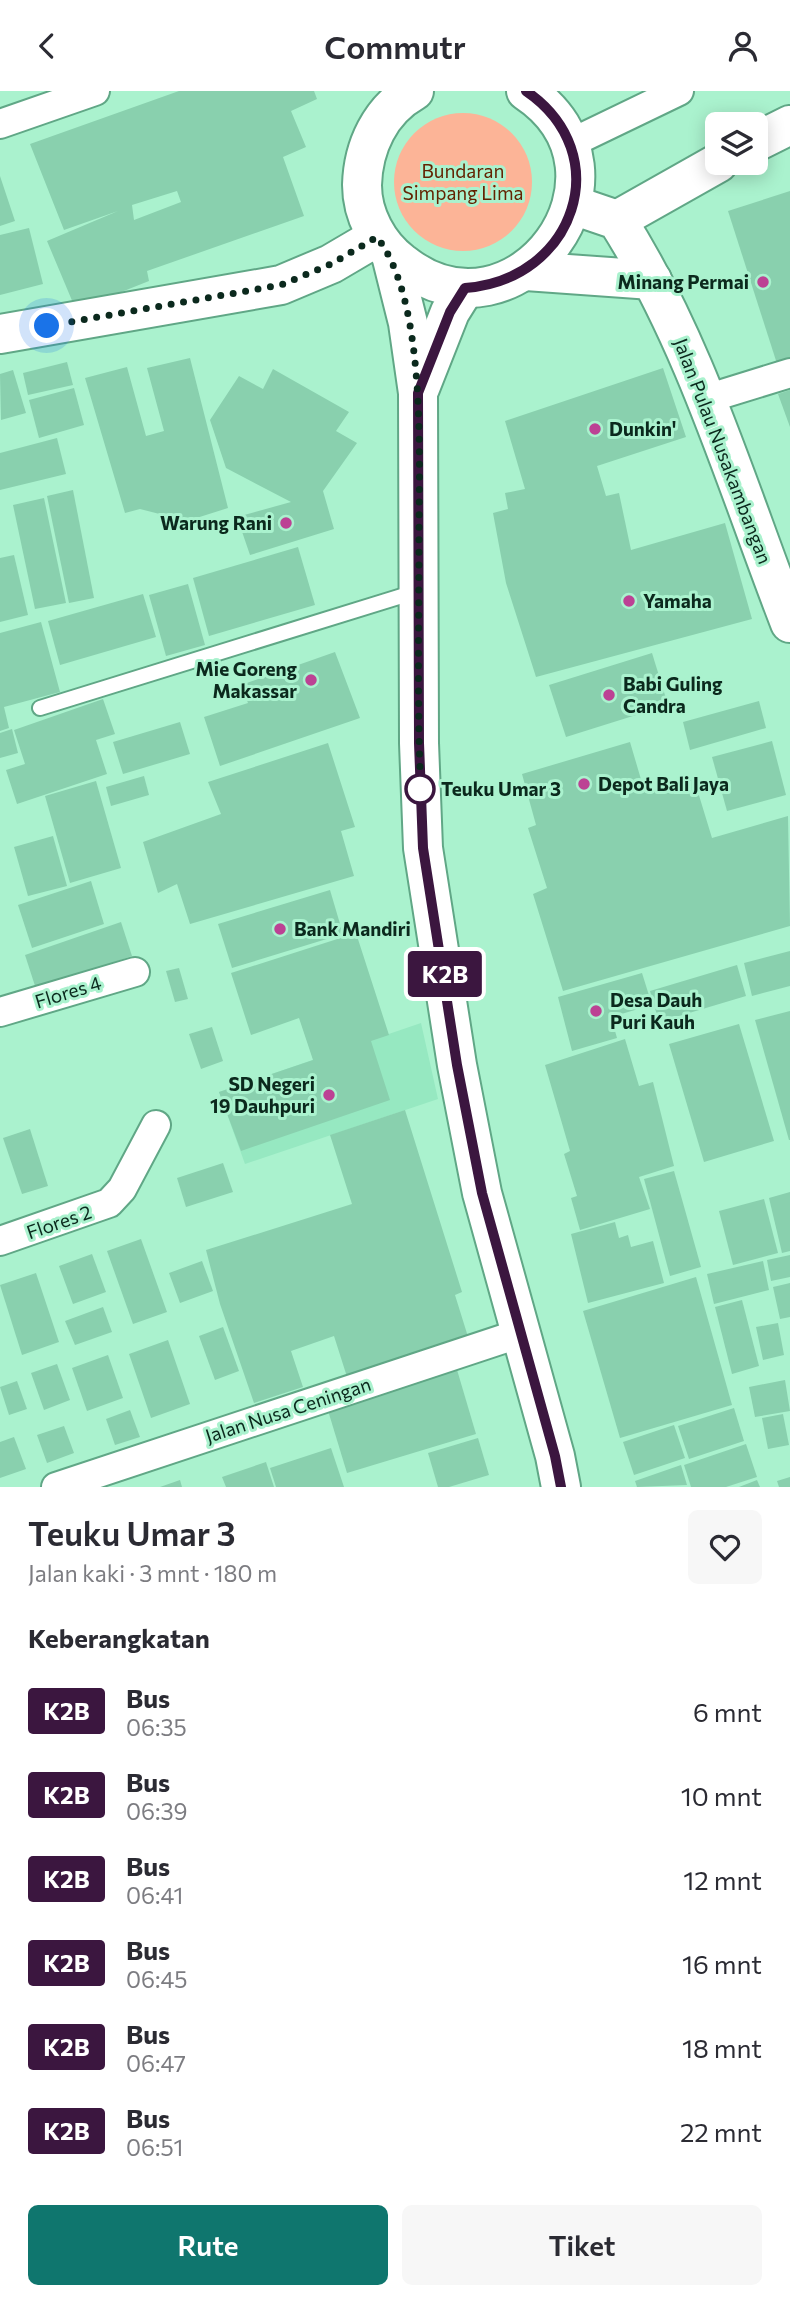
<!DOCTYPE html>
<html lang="id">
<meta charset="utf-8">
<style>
:root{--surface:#fff;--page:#f7f7f7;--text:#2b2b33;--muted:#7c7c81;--accent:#0f766e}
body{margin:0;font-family:Commissioner,sans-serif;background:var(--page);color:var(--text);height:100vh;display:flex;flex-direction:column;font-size:26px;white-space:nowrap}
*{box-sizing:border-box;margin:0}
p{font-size:23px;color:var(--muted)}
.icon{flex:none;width:38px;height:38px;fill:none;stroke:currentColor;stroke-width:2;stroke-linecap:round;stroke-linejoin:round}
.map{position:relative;height:1396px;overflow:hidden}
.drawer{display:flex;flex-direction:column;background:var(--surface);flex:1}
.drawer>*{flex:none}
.badge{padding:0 14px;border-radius:5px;font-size:24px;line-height:46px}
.buttons{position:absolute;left:705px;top:21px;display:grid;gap:14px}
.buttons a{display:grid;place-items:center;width:63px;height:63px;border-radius:10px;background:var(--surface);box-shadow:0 4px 18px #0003;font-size:35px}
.you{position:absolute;width:35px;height:35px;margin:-18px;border:5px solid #fff;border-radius:50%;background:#1a73e8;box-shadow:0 0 0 10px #1a73e833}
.map>.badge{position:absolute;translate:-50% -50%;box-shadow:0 0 0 4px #fff}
h2{padding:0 28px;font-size:26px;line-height:63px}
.round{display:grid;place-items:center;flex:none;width:74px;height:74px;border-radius:10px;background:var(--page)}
.summary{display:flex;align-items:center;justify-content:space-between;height:119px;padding:0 28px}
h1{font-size:33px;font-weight:600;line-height:52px}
.cta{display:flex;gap:14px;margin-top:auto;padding:14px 28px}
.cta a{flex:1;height:80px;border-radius:10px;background:var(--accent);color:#fff;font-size:28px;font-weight:600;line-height:80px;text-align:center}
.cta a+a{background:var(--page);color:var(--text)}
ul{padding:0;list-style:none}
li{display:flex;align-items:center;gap:21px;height:84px;padding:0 28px}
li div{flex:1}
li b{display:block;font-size:26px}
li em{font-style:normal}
li .badge{min-width:77px;font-weight:700;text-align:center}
header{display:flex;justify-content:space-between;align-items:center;height:91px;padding:0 28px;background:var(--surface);font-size:32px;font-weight:600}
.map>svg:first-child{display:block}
.built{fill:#96e8c1}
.green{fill:#fcb497}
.building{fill:#89d0ae;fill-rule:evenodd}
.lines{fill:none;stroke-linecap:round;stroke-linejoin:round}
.lane-casing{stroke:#60a786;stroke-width:18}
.street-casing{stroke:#60a786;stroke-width:32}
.secondary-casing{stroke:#60a786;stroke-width:42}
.lane{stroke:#fff;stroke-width:14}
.street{stroke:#fff;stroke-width:28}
.secondary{stroke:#fff;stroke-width:38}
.line-casing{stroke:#fff;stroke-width:16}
.line{stroke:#3b163f;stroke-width:10}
.walk{stroke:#0b291d;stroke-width:7;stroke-dasharray:0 12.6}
.poi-dot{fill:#bc4294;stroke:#aaf2ce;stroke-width:2.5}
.stop-dot{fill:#fff;stroke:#3b163f;stroke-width:3.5}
.labels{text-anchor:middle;stroke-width:6;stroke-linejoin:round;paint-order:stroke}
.park-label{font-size:19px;fill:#632302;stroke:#aaf2ce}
.poi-label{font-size:19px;font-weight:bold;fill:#0b291d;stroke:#aaf2ce;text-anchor:start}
.street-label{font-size:19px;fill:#0b291d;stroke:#aaf2ce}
.stop-label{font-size:19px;font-weight:bold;fill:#0b291d;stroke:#aaf2ce;text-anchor:start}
</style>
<header><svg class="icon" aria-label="back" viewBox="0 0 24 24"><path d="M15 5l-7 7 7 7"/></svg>Commutr<svg class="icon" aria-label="person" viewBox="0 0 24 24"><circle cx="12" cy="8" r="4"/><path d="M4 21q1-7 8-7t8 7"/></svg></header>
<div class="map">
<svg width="790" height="1396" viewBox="0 0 790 1396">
<rect width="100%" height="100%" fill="#aaf2ce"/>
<path class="built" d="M421,932L438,1008L245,1073L219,1001Z"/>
<circle class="green" cx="463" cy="91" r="69"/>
<g class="building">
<path d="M179,0H314L317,8L291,20L306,56L283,66L304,125L147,180L149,190L76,219L47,150L118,120L64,139L30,53ZM177,100L181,111L134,129L132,114Z"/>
<path d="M0,85L15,130L0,135Z"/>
<path d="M790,100V276L779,279L728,120Z"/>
<path d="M29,137L43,193L0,204V144Z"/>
<path d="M190,267L228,417L187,430L140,418L125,422L85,287L127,276L146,345L164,340L147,277Z"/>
<path d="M67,271L73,294L28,304L23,282Z"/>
<path d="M663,277L686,346L597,375L606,405L619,402L631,459L725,432L752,528L536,586L506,492L493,422L508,418L505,402L525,398L505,330Z"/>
<path d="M273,278L349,321L336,340L357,352L323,400L334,438L250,464L237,426L291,411L226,377L210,329L239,285L263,298Z"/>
<path d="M13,279L26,322L1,329L0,283Z"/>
<path d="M74,297L84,334L39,347L29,309Z"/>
<path d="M790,299V336L778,303Z"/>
<path d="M57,347L66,383L0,399V362Z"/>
<path d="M73,399L94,507L69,512L47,405Z"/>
<path d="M44,407L66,512L35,518L13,414Z"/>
<path d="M298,456L315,514L209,545L193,487Z"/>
<path d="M14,464L28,524L0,531V467Z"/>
<path d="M188,493L205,554L166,565L149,504Z"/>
<path d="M143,503L156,546L60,574L48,530Z"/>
<path d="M41,531L60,601L4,616L9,637L0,640V542Z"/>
<path d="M335,561L360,627L220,675L204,626L248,612L241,594Z"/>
<path d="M652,562L668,614L566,646L549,594Z"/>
<path d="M103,608L115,643L96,649L107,683L17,713L6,679L25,673L14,639Z"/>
<path d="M759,610L766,637L690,659L683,631Z"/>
<path d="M180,631L190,663L123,683L113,651Z"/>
<path d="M12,638L18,662L0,667V642Z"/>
<path d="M772,650L786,704L727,720L712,666Z"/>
<path d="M630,651L645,702L694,688L712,747L788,725L790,835L563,900L533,803L547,797L528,737L536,734L522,683Z"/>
<path d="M328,652L355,736L341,740L354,785L190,833L177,793L158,802L143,751L221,723L208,691Z"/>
<path d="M144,685L149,704L111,715L106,696Z"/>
<path d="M96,690L121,777L70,792L45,705Z"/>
<path d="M53,745L67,795L28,805L14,756Z"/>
<path d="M91,790L104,833L32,857L18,814Z"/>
<path d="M330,799L343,843L232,877L218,833Z"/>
<path d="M121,831L132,865L36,898L25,864Z"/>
<path d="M356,842L389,944L371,950L390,1009L241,1060L219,1001L313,969L299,927L251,944L231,882Z"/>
<path d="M790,860V895L752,905L744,872Z"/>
<path d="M737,874L746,905L659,931L650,900Z"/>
<path d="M179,877L188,908L175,911L166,880Z"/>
<path d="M642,882L652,914L611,926L617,947L572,960L558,906Z"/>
<path d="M790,920V1049H789L755,929Z"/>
<path d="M739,933L774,1050L704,1071L669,953Z"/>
<path d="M212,936L223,970L201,978L189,943Z"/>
<path d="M625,948L639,995L653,991L674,1075L639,1086L650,1118L580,1139L571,1107L577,1105L564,1063L570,1060L545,974Z"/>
<path d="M405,1019L462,1201L455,1204L469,1249L348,1289L334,1245L291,1260L303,1296L254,1312L220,1213L206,1159L352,1113L330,1044Z"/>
<path d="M30,1038L48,1095L22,1103L3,1047Z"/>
<path d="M223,1072L233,1101L186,1116L177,1087Z"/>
<path d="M674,1080L701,1176L670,1185L644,1088Z"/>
<path d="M790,1101V1160L782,1162L769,1107Z"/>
<path d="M764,1108L778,1162L733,1174L719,1120Z"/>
<path d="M615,1131L619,1147L628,1144L631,1156L653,1150L664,1192L588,1212L571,1143Z"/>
<path d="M141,1148L167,1221L133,1233L107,1160Z"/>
<path d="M92,1163L106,1201L73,1213L59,1175Z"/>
<path d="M790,1164V1186L771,1190L767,1169Z"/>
<path d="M202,1170L213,1200L180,1212L169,1182Z"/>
<path d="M763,1170L769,1199L714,1213L707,1183Z"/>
<path d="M36,1182L59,1251L22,1264L0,1194Z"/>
<path d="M696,1186L732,1314L620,1347L583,1220Z"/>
<path d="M790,1192V1226L780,1228L773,1196Z"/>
<path d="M742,1209L759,1275L732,1283L715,1216Z"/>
<path d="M103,1216L112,1241L75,1254L65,1230Z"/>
<path d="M778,1232L784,1264L763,1269L756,1236Z"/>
<path d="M223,1236L239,1280L215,1289L199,1245Z"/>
<path d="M168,1249L190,1313L151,1327L129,1263Z"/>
<path d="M108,1264L123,1307L87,1320L72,1277Z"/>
<path d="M455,1272L476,1343L347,1382L326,1313Z"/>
<path d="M57,1273L70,1309L44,1319L31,1282Z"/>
<path d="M785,1289L790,1320L755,1326L749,1296Z"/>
<path d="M17,1290L27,1318L9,1324L0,1296Z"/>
<path d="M734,1317L744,1350L689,1368L678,1335Z"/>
<path d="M130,1319L140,1346L115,1354L106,1328Z"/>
<path d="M783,1323L789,1354L768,1358L762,1327Z"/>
<path d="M674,1334L685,1367L634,1384L623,1351Z"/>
<path d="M64,1335L74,1362L47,1372L37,1344Z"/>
<path d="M14,1346L26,1378L0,1387V1351Z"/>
<path d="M478,1347L489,1384L449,1396H438L428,1362Z"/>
<path d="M746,1353L757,1386L726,1396H691L684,1374Z"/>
<path d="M331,1357L344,1396H276L270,1377Z"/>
<path d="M266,1371L274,1396H226L222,1386Z"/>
<path d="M681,1374L687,1394L637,1396L635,1390Z"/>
<path d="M790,1386V1396H779L777,1390Z"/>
<path d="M180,1389L182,1396H160Z"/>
<path d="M757,1389L760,1396H739Z"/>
</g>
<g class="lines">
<g class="lane-casing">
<path id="lane" d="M40,617L418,500"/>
</g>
<g class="street-casing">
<g id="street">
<path d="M0,33L95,0"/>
<path d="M569,53L679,0"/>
<path d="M706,308L790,282"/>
<path d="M0,921L135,881"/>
<path d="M0,1150L109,1112L122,1098L156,1034"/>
<path d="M56,1396L521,1242"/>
</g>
</g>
<g class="secondary-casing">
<g id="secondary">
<path d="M414,0C380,19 363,56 362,94C362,124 378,154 402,172C517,263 649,82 526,0"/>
<path d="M756,51L790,34"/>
<path d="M573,114L617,129C696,253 737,396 790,532"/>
<path d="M617,129L718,72"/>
<path d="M391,164L408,232L418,302L419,652L423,757L457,974L482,1102L555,1365L561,1396"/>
<path d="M526,180L652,189"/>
<path d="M0,243L281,194L331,173L377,146"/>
<path d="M420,297L450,221L465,197"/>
</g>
</g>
<use href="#lane" class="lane"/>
<use href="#street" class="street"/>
<use href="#secondary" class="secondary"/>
</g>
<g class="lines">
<g class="line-casing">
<path id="line" d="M526,0C618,63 575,189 465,197L450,221L418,302L419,652L423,757L457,974L482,1102L555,1365L561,1396"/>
</g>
<use href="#line" class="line"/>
<path class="walk" d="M47,235L281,194L331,173L377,146C427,211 419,366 419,448C419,533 417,619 421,704L420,698"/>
</g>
<g class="poi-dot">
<circle cx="763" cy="191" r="7"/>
<circle cx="595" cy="338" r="7"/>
<circle cx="286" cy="432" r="7"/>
<circle cx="629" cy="510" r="7"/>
<circle cx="311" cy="589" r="7"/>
<circle cx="609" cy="604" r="7"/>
<circle cx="584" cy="693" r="7"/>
<circle cx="280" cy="838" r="7"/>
<circle cx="596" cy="920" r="7"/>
<circle cx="329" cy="1004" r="7"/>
</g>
<circle class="stop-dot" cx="420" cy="698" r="14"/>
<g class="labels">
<g class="park-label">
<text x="463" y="87">Bundaran<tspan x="463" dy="22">Simpang Lima</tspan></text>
</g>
<g class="poi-label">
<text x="749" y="198" text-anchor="end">Minang Permai</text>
<text x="609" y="345">Dunkin'</text>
<text x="272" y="439" text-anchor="end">Warung Rani</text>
<text x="643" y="517">Yamaha</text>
<text x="297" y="585" text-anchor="end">Mie Goreng<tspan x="297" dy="22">Makassar</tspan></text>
<text x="623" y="600">Babi Guling<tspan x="623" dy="22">Candra</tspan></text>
<text x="598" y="700">Depot Bali Jaya</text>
<text x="294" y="845">Bank Mandiri</text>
<text x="610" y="916">Desa Dauh<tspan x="610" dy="22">Puri Kauh</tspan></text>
<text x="315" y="1000" text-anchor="end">SD Negeri<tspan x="315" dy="22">19 Dauhpuri</tspan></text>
</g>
<g class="street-label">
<text transform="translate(723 360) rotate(69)" y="7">Jalan Pulau Nusakambangan</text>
<text transform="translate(68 901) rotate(-17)" y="7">Flores 4</text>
<text transform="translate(59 1131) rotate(-19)" y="7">Flores 2</text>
<text transform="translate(288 1319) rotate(-18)" y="7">Jalan Nusa Ceningan</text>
</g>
<g class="stop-label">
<text x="441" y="705">Teuku Umar 3</text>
</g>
</g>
</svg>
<div class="buttons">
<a><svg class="icon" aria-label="layers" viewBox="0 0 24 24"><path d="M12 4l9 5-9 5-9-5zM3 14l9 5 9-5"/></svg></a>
</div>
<div class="you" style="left:47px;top:235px"></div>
<b class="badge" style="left:445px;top:883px;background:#3b163f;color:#fff">K2B</b>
</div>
<section class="drawer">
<div class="summary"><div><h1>Teuku Umar 3</h1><p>Jalan kaki · 3 mnt · 180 m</p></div><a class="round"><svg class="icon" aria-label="heart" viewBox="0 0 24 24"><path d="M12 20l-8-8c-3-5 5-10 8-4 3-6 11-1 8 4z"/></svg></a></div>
<h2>Keberangkatan</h2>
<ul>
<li><span class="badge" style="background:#3b163f;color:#fff">K2B</span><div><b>Bus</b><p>06:35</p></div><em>6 mnt</em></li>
<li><span class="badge" style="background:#3b163f;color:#fff">K2B</span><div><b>Bus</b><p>06:39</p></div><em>10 mnt</em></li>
<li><span class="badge" style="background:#3b163f;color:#fff">K2B</span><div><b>Bus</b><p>06:41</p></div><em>12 mnt</em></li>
<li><span class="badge" style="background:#3b163f;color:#fff">K2B</span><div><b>Bus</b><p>06:45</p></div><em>16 mnt</em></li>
<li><span class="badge" style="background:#3b163f;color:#fff">K2B</span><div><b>Bus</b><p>06:47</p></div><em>18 mnt</em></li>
<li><span class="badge" style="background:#3b163f;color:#fff">K2B</span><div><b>Bus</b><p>06:51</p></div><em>22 mnt</em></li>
</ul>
<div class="cta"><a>Rute</a><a>Tiket</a></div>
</section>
